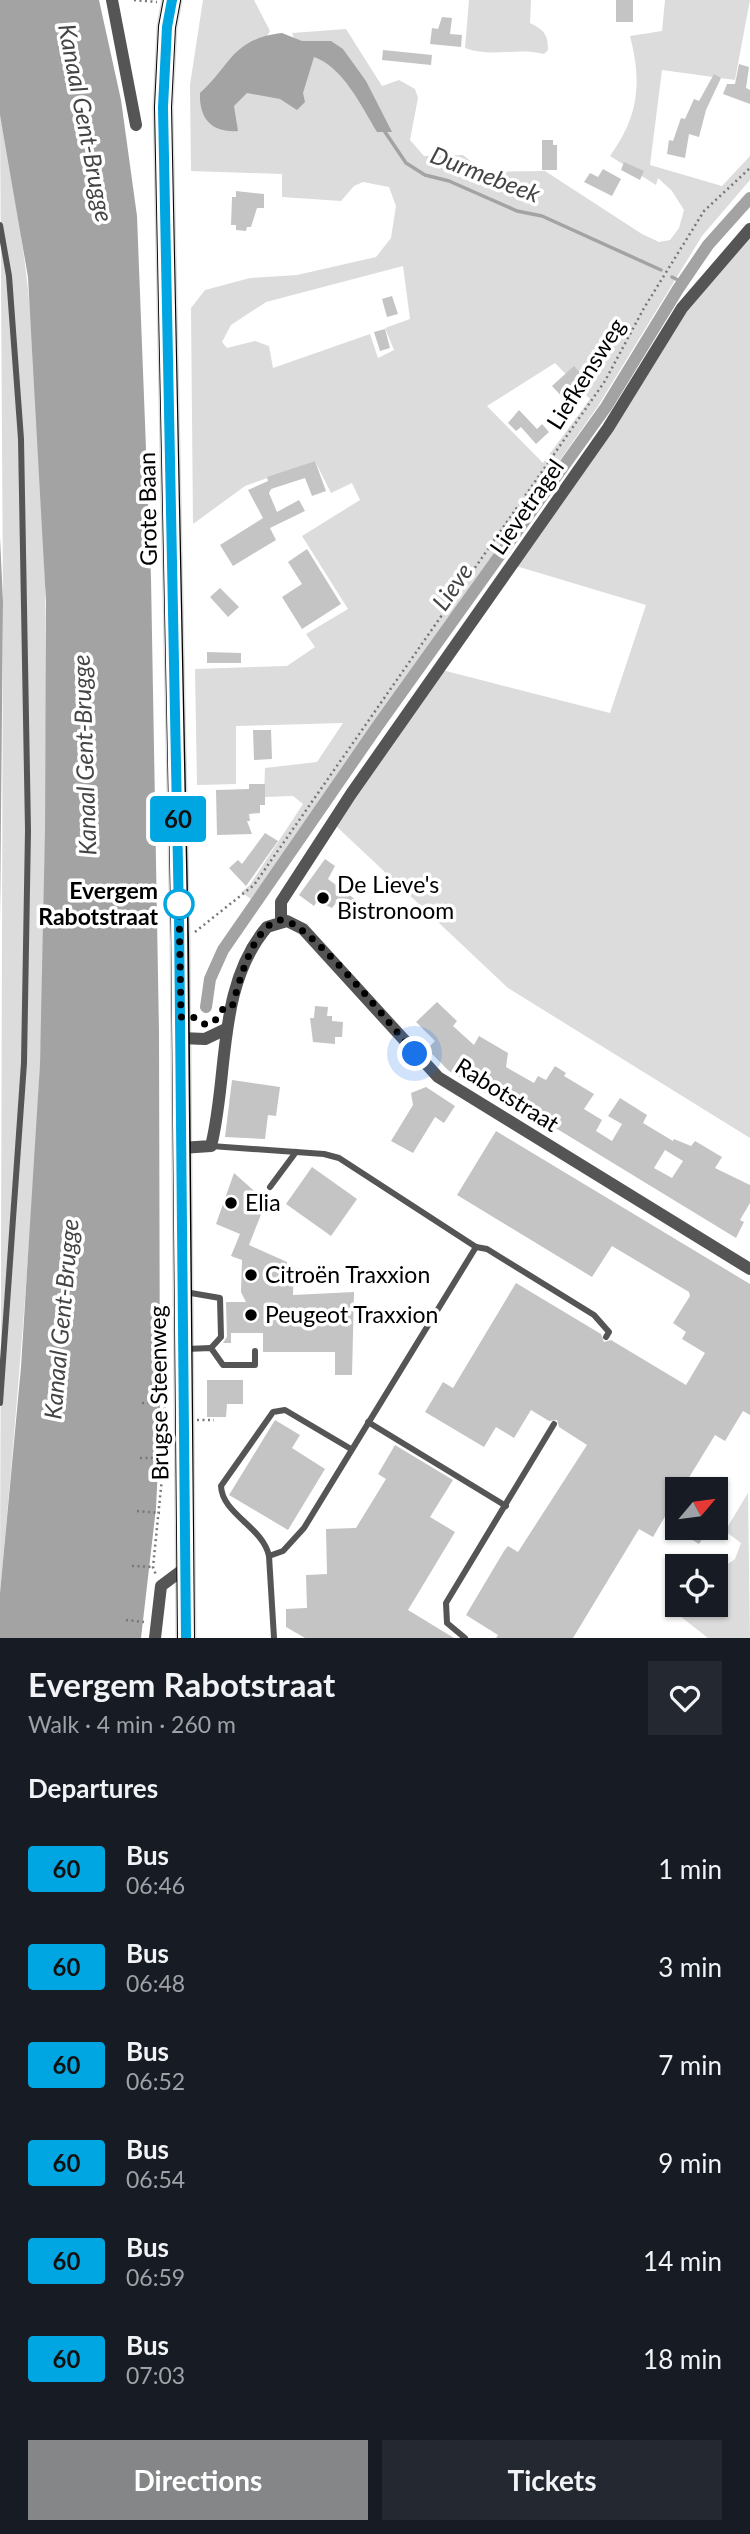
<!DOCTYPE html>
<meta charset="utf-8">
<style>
:root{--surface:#171b24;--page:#242831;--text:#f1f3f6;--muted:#9ea1a6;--accent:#858687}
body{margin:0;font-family:Lato,sans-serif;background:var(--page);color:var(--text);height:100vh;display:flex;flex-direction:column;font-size:26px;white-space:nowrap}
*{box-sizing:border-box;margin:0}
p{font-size:23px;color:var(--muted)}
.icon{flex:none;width:38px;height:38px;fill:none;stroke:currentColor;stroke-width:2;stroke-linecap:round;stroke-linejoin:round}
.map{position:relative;height:1638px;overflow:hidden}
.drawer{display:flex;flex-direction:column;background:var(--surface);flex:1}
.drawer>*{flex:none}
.badge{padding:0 14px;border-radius:5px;font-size:24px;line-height:46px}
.needle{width:46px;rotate:61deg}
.controls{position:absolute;left:665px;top:1477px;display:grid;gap:14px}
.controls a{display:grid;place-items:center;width:63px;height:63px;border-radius:0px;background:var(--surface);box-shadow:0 2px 5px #0004;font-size:35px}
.you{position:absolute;width:35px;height:35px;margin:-18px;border:5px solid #fff;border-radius:50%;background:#1a73e8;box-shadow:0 0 0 10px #1a73e833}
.map>.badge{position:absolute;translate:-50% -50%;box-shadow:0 0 0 4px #fff}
h2{padding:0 28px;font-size:26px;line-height:63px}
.round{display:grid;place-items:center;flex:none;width:74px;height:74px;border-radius:0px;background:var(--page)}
.summary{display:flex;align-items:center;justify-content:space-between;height:119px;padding:0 28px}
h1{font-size:33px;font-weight:700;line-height:52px}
.primary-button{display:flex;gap:14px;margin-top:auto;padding:14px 28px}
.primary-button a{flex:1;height:80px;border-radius:0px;background:var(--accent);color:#fff;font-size:28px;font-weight:700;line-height:80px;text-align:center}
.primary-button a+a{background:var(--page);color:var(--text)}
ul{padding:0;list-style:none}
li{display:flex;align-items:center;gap:21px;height:98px;padding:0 28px}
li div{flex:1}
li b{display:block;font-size:26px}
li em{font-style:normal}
li .badge{min-width:77px;font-weight:700;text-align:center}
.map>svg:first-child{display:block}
.green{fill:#dcdcdc;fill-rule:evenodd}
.water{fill:#a3a3a3}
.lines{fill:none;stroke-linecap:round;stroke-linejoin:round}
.stream{stroke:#a3a3a3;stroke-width:3.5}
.canal{stroke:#a3a3a3;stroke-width:12}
.building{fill:#c4c4c4;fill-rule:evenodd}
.primary-casing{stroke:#dbdbdb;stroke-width:21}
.path{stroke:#777;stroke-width:2.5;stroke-dasharray:2 3.5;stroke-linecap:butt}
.service{stroke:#555;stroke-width:6}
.minor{stroke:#555;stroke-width:12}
.primary{stroke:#000;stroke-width:18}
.line-casing{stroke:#fff;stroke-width:16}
.line{stroke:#00a6e2;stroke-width:10}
.walk{stroke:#000;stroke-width:7;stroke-dasharray:0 12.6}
.poi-dot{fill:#000;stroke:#fff;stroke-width:2.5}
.stop-dot{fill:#fff;stroke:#00a6e2;stroke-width:3.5}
.labels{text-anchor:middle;stroke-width:7;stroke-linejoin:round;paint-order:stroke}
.street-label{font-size:23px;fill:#000;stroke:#fff}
.poi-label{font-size:23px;fill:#000;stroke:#fff;text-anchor:start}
.stop-label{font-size:23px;font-weight:bold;fill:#000;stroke:#fff;text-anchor:end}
.water-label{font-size:24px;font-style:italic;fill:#444;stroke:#fff}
</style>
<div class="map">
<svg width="750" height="1638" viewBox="0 0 750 1638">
<rect width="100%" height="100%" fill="#fff"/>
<g class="green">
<path d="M203,0H254L270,31L266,38L299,52L292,33L346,29L382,86L399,80L415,89L418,98L410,140L424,156L463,155L484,172L545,171L642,234L659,242L670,240L679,228L684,210L672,191L658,178L656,185L610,156C639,116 642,83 630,36L662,31L665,0H750L735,80L662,70L650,165L722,186L750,156V180L702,236L598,406L251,899L241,892L249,886L303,804L293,796L264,797L265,768L317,762L343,723L236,726V784L197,785L195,669L287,666L315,647L306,634L348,609L302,536L360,500L352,483L331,493L315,461L245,486L193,524L191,308L205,290L250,278L297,275L376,257L391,238L396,206L389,187L363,182L354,186L341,201L282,197V174L191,171L190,85ZM403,266L410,319L385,328L394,350L378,358L370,334L273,368L269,346L255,341L227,348L222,342L231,325L266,302ZM555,363L590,399L543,463L487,406Z"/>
<path d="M469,0H531L530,23C544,30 548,34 548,50L544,54C517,47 492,58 465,48Z"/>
<path d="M0,115C42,311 46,516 46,716C45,832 45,949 40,1066C31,1242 16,1418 0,1593L3,602Z"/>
<path d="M750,236V1138L508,988L336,826L442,670L610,713L646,605L516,566L692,303Z"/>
<path d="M748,1493L750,1638H708L680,1616L692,1605H716V1572L735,1559L741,1543L725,1531Z"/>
</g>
<g class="water">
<path d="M0,0H99L121,100L137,216L151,578L159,1032L160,1427L156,1508L141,1638H0V1593L21,1367L40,1064L45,830L46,602L28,277L0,115Z"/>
<path d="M282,33L302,41H331L343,49L366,81L392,132H377C362,107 343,67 314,57L303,93L305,102L297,110L280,99L247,93L234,106L238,131C212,133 199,119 200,93C232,64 232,39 282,33Z"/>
<path d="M0,537L3,602L0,923Z"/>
</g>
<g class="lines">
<g class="stream">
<path d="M383,129L406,163L425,175L449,181L517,211L542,216L661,270"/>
<path d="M672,277L682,282"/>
</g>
<path class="canal" d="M206,1007L210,979L223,950L379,724L606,407L678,289L708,245L750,198"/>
</g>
<g class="building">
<rect x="616" y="0" width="17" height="22"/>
<path d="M442,17L452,18L450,34L462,35L461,47L430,44L432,28L438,29Z"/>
<path d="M383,50L432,55L431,65L382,60Z"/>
<path d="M739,64L749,67L746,88L750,90V104L723,94L727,84H735Z"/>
<path d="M714,74L721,78L706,110L699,137L689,134L685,158L667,154L669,140L673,141L681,118L685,119L694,99L699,101Z"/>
<path d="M542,140H553V145H557V170H542Z"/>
<path d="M624,162L644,171L640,180L621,170Z"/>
<path d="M603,169L621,179L612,196L584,182L590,173L598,177Z"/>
<path d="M236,191L264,194V208H257L251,227H247L246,231L236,230V225H231L232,197H236Z"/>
<path d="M392,296L398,314L387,317L382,299Z"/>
<path d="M385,329L390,348L380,351L374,332Z"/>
<path d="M574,366L586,379L564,399L552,386Z"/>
<path d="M519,410L537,429L542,424L549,432L536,444L521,427L516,431L508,423Z"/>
<path d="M315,461L326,491L312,496L305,478L271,489L269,493L277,512L299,500L305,511L270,528L276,540L233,566L220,545L263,518L248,490L268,481L267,477Z"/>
<path d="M307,549L341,604L302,629L282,597L302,584L288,562Z"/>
<path d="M220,588L239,607L228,617L210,597Z"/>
<path d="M207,652L241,653V663H207Z"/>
<path d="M253,730H271L272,759L254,760Z"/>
<path d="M249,784H265V805H260V813L249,814L250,821H247L252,834L217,835L216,790L249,789Z"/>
<path d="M265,833L278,841L246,886L229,868L238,860L242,864Z"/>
<path d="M325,859L335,866L328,879L356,900L346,911L336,903L332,908L317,901L314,906L299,895Z"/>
<path d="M437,1002L457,1021L453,1026L474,1045L479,1036L508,1053L506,1067L534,1083L538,1076L546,1080L555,1066L566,1073L564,1076L594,1094L584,1109L602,1120L596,1131L612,1141L622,1124L608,1116L620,1098L647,1115L643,1123L673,1141L674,1139L691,1146L695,1141L722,1157L715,1168L750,1185V1203L740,1220L744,1222L736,1238L531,1113L528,1119L449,1071L427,1049L435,1041L416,1022ZM665,1150L683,1161L672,1178L654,1168Z"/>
<path d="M315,1006L328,1007L327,1016H332V1021L343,1022L342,1037H335V1044L313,1042L310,1018H314Z"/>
<path d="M232,1080L280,1087L276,1116L268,1115L265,1139L225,1137Z"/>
<path d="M426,1087L455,1106L444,1123L435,1117L413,1153L391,1141L413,1105L411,1093Z"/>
<path d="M496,1131L750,1284V1415L743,1411L725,1441L715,1435L682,1489H677V1496L653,1537L639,1529L573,1638H496L498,1635L466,1615L504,1551L508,1546L518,1552L587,1445L559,1427L557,1420L549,1421L531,1410L514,1438L496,1427L484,1447L425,1412L443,1382L453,1388L516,1283L601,1334L604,1342L611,1340L686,1385L705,1353L682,1339L686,1332L673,1323L690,1296L689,1292L612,1246L592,1277L457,1195Z"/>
<path d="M312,1167L357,1199L331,1236L286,1204Z"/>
<path d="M234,1173L260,1196L257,1204L264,1207L249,1245L287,1262V1268H294L293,1295L354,1292L352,1375H335V1352H263V1333H231V1343H223L227,1337L226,1302H246L241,1292L242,1260L231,1256L240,1234L216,1224Z"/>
<path d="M207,1380H243V1404H227L226,1417H207Z"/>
<path d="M275,1420L300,1435L292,1448L325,1469L288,1530L229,1495Z"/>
<path d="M395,1445L453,1480L430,1517L455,1532L408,1610L454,1638H305L286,1627V1609L307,1608L306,1575L327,1574L326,1529L356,1528L386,1479L378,1474Z"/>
<path d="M673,1528H709L699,1544Z"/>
</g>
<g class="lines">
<g class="primary-casing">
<path id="primary" d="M172,0L167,27L163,107L180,942L186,1638"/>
</g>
<g class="path">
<path d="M134,0L157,2"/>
<path d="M195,932L254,885L605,381L644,308L704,211L750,168"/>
<path d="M142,1403H165L164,1458L153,1567L156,1575"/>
<path d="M197,1420H214"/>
<path d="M140,1458H164"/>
<path d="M137,1511L160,1513"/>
<path d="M132,1566L153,1567"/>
<path d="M126,1620L144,1622"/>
</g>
<g class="service">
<path d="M0,225L9,276L21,439L28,830L24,1063L0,1403"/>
<path d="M211,1146L324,1154L339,1158L476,1247L487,1249L594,1315L609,1332L606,1337"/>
<path d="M270,1187L296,1152"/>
<path d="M185,1292L220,1298L221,1337L211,1348"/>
<path d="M186,1349L211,1348L223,1365H255V1351"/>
<path d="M368,1422L506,1506"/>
<path d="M269,1556C263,1527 222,1514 221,1486L273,1412L285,1410L351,1449"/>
<path d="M274,1638L269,1556L283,1551L304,1528L476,1247"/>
<path d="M465,1638L447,1623L446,1603L554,1424"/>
</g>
<g class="minor">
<path d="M112,0L136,125"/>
<path d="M281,920V902L351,794L608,428L682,308L750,229"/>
<path d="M181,1038L205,1039L226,1029"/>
<path d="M181,1148L211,1146C229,1075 216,987 267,927L287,921L303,929L438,1077L750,1269"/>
<path d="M155,1638L161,1586L185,1568"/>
</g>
<use href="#primary" class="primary"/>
</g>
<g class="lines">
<g class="line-casing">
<path id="line" d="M172,0L167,27L163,107L179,916L186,1638"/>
</g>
<use href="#line" class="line"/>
<path class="walk" d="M179,904L181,1017H193L206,1025L217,1019L223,1009L232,1007C239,984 252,926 280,920C305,916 396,1031 415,1054"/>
</g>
<g class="poi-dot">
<circle cx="323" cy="898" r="7"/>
<circle cx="231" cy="1203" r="7"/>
<circle cx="251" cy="1275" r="7"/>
<circle cx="251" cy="1315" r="7"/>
</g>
<circle class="stop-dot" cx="179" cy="904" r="14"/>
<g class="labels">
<g class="street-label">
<text transform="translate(586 374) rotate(-58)" y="8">Liefkensweg</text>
<text transform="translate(527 507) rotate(-55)" y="8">Lievetragel</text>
<text transform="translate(148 509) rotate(-91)" y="8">Grote Baan</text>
<text transform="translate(507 1095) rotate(32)" y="8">Rabotstraat</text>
<text transform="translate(159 1393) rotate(-91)" y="8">Brugse Steenweg</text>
</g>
<g class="poi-label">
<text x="337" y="893">De Lieve's<tspan x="337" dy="26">Bistronoom</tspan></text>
<text x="245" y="1211">Elia</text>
<text x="265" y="1283">Citroën Traxxion</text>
<text x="265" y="1323">Peugeot Traxxion</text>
</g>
<g class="stop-label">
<text x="158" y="899">Evergem<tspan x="158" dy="26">Rabotstraat</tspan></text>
</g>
<g class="water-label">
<text transform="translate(85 123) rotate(79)" y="8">Kanaal Gent-Brugge</text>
<text transform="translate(485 175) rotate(21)" y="8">Durmebeek</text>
<text transform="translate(453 587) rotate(-55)" y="8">Lieve</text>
<text transform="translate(85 755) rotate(-92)" y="8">Kanaal Gent-Brugge</text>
<text transform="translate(62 1319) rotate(-85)" y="8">Kanaal Gent-Brugge</text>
</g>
</g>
</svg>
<div class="controls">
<a><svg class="needle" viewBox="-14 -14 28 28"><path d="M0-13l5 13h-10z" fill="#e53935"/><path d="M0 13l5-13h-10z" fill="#9ea1a6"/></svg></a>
<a><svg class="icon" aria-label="locate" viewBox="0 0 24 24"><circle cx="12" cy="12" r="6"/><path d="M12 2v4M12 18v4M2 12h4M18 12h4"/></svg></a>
</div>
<div class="you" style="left:415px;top:1054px"></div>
<b class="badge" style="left:178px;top:819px;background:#00a6e2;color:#111">60</b>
</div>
<section class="drawer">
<div class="summary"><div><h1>Evergem Rabotstraat</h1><p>Walk · 4 min · 260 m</p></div><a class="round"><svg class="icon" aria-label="heart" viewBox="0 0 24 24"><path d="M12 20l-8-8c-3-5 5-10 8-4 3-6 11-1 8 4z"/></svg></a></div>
<h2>Departures</h2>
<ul>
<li><span class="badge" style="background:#00a6e2;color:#111">60</span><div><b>Bus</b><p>06:46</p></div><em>1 min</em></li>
<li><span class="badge" style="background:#00a6e2;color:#111">60</span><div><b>Bus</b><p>06:48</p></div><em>3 min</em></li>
<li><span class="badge" style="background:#00a6e2;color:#111">60</span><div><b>Bus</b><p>06:52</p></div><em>7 min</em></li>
<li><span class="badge" style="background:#00a6e2;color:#111">60</span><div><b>Bus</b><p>06:54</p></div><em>9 min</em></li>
<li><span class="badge" style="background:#00a6e2;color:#111">60</span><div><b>Bus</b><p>06:59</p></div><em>14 min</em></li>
<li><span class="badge" style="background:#00a6e2;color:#111">60</span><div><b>Bus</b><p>07:03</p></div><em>18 min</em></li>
</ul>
<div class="primary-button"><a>Directions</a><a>Tickets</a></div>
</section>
